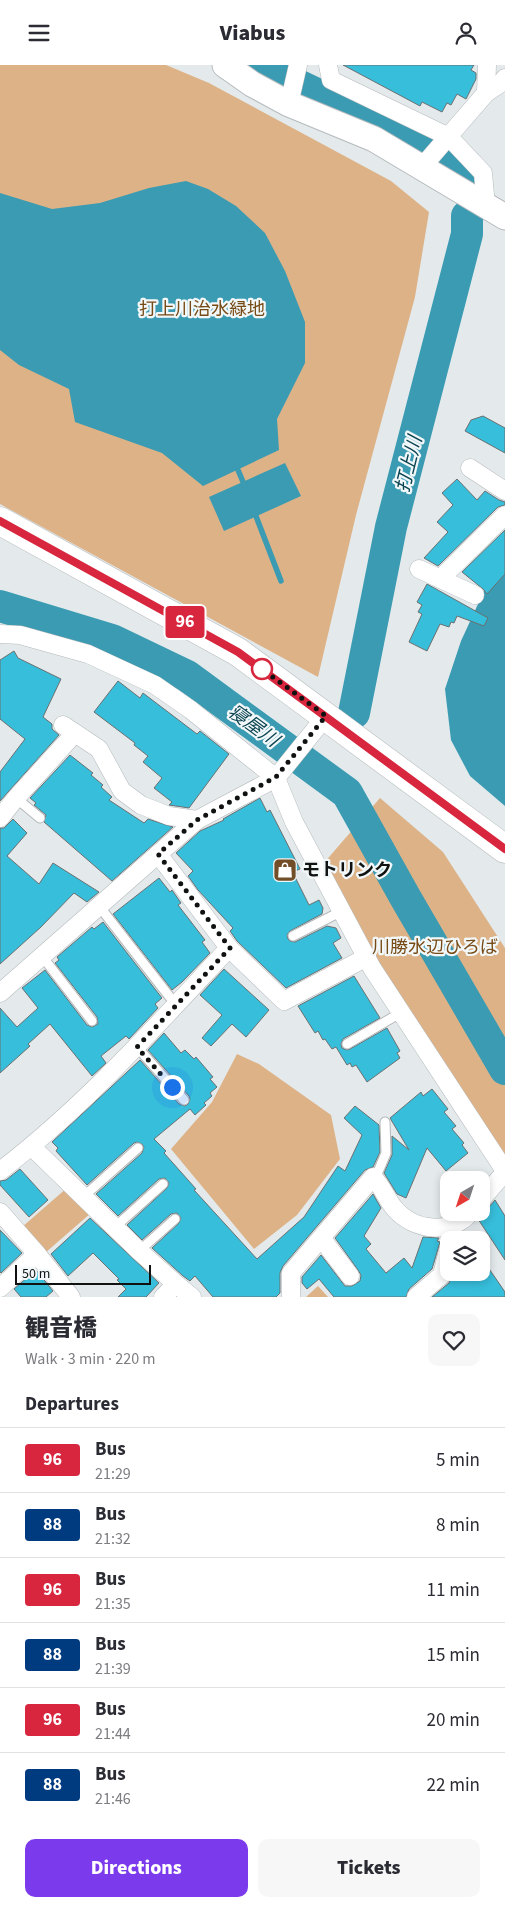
<!DOCTYPE html>
<meta charset="utf-8">
<style>
:root{--surface:#fff;--page:#f7f7f7;--text:#2b2b33;--muted:#7c7c81;--line:#e1e1e2;--accent:#7c3aed}
body{margin:0;font-family:"Source Sans 3","Noto Sans JP",sans-serif;background:var(--page);color:var(--text);height:100vh;display:flex;flex-direction:column;font-size:19px;white-space:nowrap}
*{box-sizing:border-box;margin:0}
p{font-size:16px;color:var(--muted)}
.icon{flex:none;width:28px;height:28px;fill:none;stroke:currentColor;stroke-width:2;stroke-linecap:round;stroke-linejoin:round}
.map{position:relative;height:1232px;overflow:hidden}
.panel{display:flex;flex-direction:column;background:var(--surface);flex:1}
.panel>*{flex:none}
.badge{padding:0 10px;border-radius:4px;font-size:18px;line-height:32px}
.needle{width:32px;rotate:219deg}
.buttons{position:absolute;left:440px;top:1106px;display:grid;gap:10px}
.buttons a{display:grid;place-items:center;width:50px;height:50px;border-radius:10px;background:var(--surface);box-shadow:0 2px 8px #0003;font-size:25px}
.scale{position:absolute;left:15px;bottom:12px;width:136px;box-sizing:border-box;padding-left:5px;border:2px solid #101212;border-top:0;font-size:14px;line-height:18px;white-space:nowrap;color:#101212;-webkit-text-stroke:4px #f2f7f9;paint-order:stroke}
.you{position:absolute;width:25px;height:25px;margin:-12px;border:4px solid #fff;border-radius:50%;background:#1a73e8;box-shadow:0 0 0 8px #1a73e833}
.map>.badge{position:absolute;translate:-50% -50%;box-shadow:0 0 0 2px #fff}
h2{padding:0 25px;font-size:19px;line-height:45px}
.round{display:grid;place-items:center;flex:none;width:52px;height:52px;border-radius:10px;background:var(--page)}
.headline{display:flex;align-items:center;justify-content:space-between;height:85px;padding:0 25px}
h1{font-size:24px;font-weight:800;line-height:38px}
.action{display:flex;gap:10px;margin-top:auto;padding:10px 25px}
.action a{flex:1;height:58px;border-radius:10px;background:var(--accent);color:#fff;font-size:20px;font-weight:800;line-height:58px;text-align:center}
.action a+a{background:var(--page);color:var(--text)}
ul{padding:0;list-style:none}
li{display:flex;align-items:center;gap:15px;height:65px;padding:0 25px;border-top:1px solid var(--line)}
li div{flex:1}
li b{display:block;font-size:19px}
li em{font-style:normal}
li .badge{min-width:55px;font-weight:700;text-align:center}
header{display:flex;justify-content:space-between;align-items:center;height:65px;padding:0 25px;background:var(--surface);font-size:22px;font-weight:800}
.map>svg:first-child{display:block}
.green{fill:#ddb287}
.water{fill:#3a9bb2}
.lines{fill:none;stroke-linecap:round;stroke-linejoin:round}
.stream{stroke:#3a9bb2;stroke-width:5.5}
.river{stroke:#3a9bb2;stroke-width:32}
.building{fill:#37bedb;stroke:#6b7071}
.lane-casing{stroke:#b5babc;stroke-width:11}
.street-casing{stroke:#b5babc;stroke-width:19}
.secondary-casing{stroke:#b5babc;stroke-width:27}
.primary-casing{stroke:#b5babc;stroke-width:29}
.lane{stroke:#fff;stroke-width:9}
.street{stroke:#fff;stroke-width:18}
.secondary{stroke:#fff;stroke-width:25}
.primary{stroke:#fff;stroke-width:28}
.line-casing{stroke:#fff;stroke-width:11}
.line{stroke:#d7263d;stroke-width:8}
.walk{stroke:#101212;stroke-width:5;stroke-dasharray:0 9}
.stop-dot{fill:#fff;stroke:#d7263d;stroke-width:2.5}
.labels{text-anchor:middle;stroke-width:4.5;stroke-linejoin:round;paint-order:stroke}
.park-label{font-size:18px;fill:#774b15;stroke:#f2f7f9}
.poi-label{font-size:18px;font-weight:bold;fill:#101212;stroke:#f2f7f9;text-anchor:start}
.water-label{font-size:19px;font-style:italic;fill:#0b4551;stroke:#f2f7f9}
</style>
<header><svg class="icon" aria-label="menu" viewBox="0 0 24 24"><path d="M4 6h16M4 12h16M4 18h16"/></svg>Viabus<svg class="icon" aria-label="person" viewBox="0 0 24 24"><circle cx="12" cy="8" r="4"/><path d="M4 21q1-7 8-7t8 7"/></svg></header>
<div class="map">
<svg width="505" height="1232" viewBox="0 0 505 1232">
<rect width="100%" height="100%" fill="#e4eaec"/>
<g class="green">
<path d="M0,0H166L209,18L391,116L429,147L415,232L356,450L318,612L0,439Z"/>
<path d="M380,733L443,787L505,883V1096L377,899L323,799Z"/>
<path d="M237,989L259,999L331,1050L340,1094L297,1150L254,1184L171,1084L212,1037Z"/>
<path d="M68,1122L91,1148L45,1188L22,1162Z"/>
<path d="M318,1221L328,1232H306Z"/>
</g>
<g class="water">
<path d="M186,116L208,124L236,141L265,168L285,206L305,257V298L277,354L279,385L203,421L162,388L75,357L69,324L19,300L0,285V128L52,144L100,138L149,123Z"/>
<path d="M285,398L301,431L224,466L209,432Z"/>
<path d="M505,509V741L470,711L451,675L445,624L461,576L484,526Z"/>
</g>
<g class="lines">
<g class="stream">
<path d="M238,405L246,424"/>
<path d="M254,446L281,516"/>
</g>
<g class="river">
<path d="M264,0L279,11L419,78"/>
<path d="M446,99L466,115V121"/>
<path d="M0,541L112,575L187,611L347,728L405,832L505,1004"/>
<path d="M354,648L391,462L467,169V151"/>
</g>
</g>
<g class="building">
<path d="M343,0H474L471,5L476,8V14L466,34L457,29L451,40L447,38L442,47L422,37L420,41Z"/>
<path d="M483,351L505,363V388L465,366L471,355Z"/>
<path d="M457,414L477,435L485,426L499,435L505,437V440L498,442L438,501L424,493L448,467L437,457L453,440L442,428Z"/>
<path d="M505,465V509L487,529L483,524L462,507Z"/>
<path d="M427,519L488,553L484,561L457,551L454,558L451,557L449,562L440,559L427,586L409,577L422,549L418,547L422,540L417,537Z"/>
<path d="M14,586L18,593L61,614L43,652L52,659V664L59,670L0,736V707L25,674L0,654V595Z"/>
<path d="M118,616L140,633L143,628L197,669L200,666L229,689L189,743L169,740L172,737L154,723L162,713L143,697L148,691L134,680L135,678L94,647Z"/>
<path d="M70,690L93,708L91,710L103,720L101,722L112,732L109,735L144,758L148,754L173,762L112,816L44,757L46,750L34,740L36,738L30,733Z"/>
<path d="M260,733L267,747L270,745L300,804L295,806L297,809L294,810L309,840L319,835L323,843L322,849L290,866L287,870L288,874L290,876L295,877L327,861L336,863L341,873L333,878L342,893L286,923L237,876L230,866L233,863L198,825L188,811L193,806L176,788L200,766L224,755L223,754Z"/>
<path d="M13,754L27,768L7,791L39,819L53,798L99,827L87,837L74,828L41,862L0,899V763H4Z"/>
<path d="M159,813L170,827L172,825L181,838L178,840L205,875L202,877L210,888L182,917L172,925L113,849Z"/>
<path d="M103,857L162,933L155,939L158,943L129,974L126,971L101,991L106,998L92,1011L50,959L28,979L30,981L0,1008V943L17,962L38,943L22,923L45,905L87,960L92,962L98,959L97,952L55,898L59,895L57,892L92,862L94,864Z"/>
<path d="M224,904L269,945L246,972L232,959L211,981L202,973L222,950L200,930Z"/>
<path d="M354,911L380,953L343,974L341,979L342,983L347,985L350,984L387,963L400,986L397,988L400,993L367,1017L356,1000L352,1002L350,998L347,1000L336,982L332,984L325,974L323,975L318,966L315,968L298,941Z"/>
<path d="M164,968L181,988L185,985L194,994L196,992L213,1012L210,1014L217,1022L210,1028L212,1031L204,1038L206,1040L195,1050L190,1044L154,1074L166,1086L164,1088L196,1124L194,1125L257,1194L304,1152L338,1101L345,1106L362,1070L344,1053L355,1041L379,1060L380,1087L373,1102L365,1105L283,1201L280,1208V1228L276,1232H213L195,1211L190,1216L183,1211L152,1183L179,1158L181,1153L177,1148L171,1149L142,1175L127,1160L167,1123L169,1118L165,1113L159,1114L118,1151L96,1129L142,1088L144,1082L142,1079L137,1077L134,1078L87,1120L56,1086L58,1083L52,1077L140,995L179,1039L185,1041L188,1039L190,1034L189,1031L148,985Z"/>
<path d="M432,1024L448,1044L444,1047L456,1061L452,1064L464,1078L462,1080L468,1088L446,1106L427,1083L406,1133L397,1129L384,1108L392,1090V1071L409,1085L390,1053L421,1027L423,1031Z"/>
<path d="M20,1104L48,1135L29,1152L0,1120V1116L6,1115Z"/>
<path d="M373,1129L381,1143L364,1171L371,1179L366,1184L386,1208L404,1193L412,1203L423,1172L439,1173L437,1176L440,1177L432,1204L409,1224L406,1232H334L319,1214L307,1224L302,1218V1212L321,1190L345,1221H352L360,1216L361,1210L358,1205L335,1173Z"/>
<path d="M495,1135L505,1151V1195L478,1154L481,1145L489,1142Z"/>
<path d="M90,1153L159,1218L146,1232H118L126,1224L117,1215L119,1214L93,1188L68,1211L51,1189Z"/>
<path d="M0,1165L22,1188L1,1208L0,1207Z"/>
<path d="M481,1192L505,1227V1232H432L449,1218L454,1208H481Z"/>
<path d="M36,1205L53,1226L46,1232H21L14,1224Z"/>
</g>
<g class="lines">
<g class="lane-casing">
<g id="lane">
<path d="M16,733L40,753"/>
<path d="M99,841L176,940"/>
<path d="M293,871L342,846"/>
<path d="M42,891L92,956"/>
<path d="M347,979L402,947"/>
<path d="M137,982L184,1035"/>
<path d="M375,1114L386,1088L385,1057"/>
<path d="M83,1132L138,1083"/>
<path d="M115,1162L163,1119"/>
<path d="M139,1186L175,1154"/>
</g>
</g>
<g class="street-casing">
<g id="street">
<path d="M328,0L331,15L449,72L483,108L486,141"/>
<path d="M486,28L487,0"/>
<path d="M289,39L298,0"/>
<path d="M422,102L486,28L501,18L505,13"/>
<path d="M470,403L505,426"/>
<path d="M419,504L475,530"/>
<path d="M440,514L505,450"/>
<path d="M0,569L20,570L88,589L155,620L191,645L276,713L294,757L372,903L505,1106"/>
<path d="M63,660L99,684L122,726L141,740L169,751L197,755"/>
<path d="M0,753L16,733L75,668"/>
<path d="M229,883L284,936L367,892"/>
<path d="M0,928L197,755L276,713L326,651"/>
<path d="M32,1082L139,1186L176,1219L163,1232"/>
<path d="M0,1106C85,1041 156,961 229,883L158,789"/>
<path d="M481,1135L505,1107"/>
<path d="M0,1147L37,1189L71,1232"/>
<path d="M322,1174L350,1211"/>
<path d="M176,1219L192,1232"/>
<path d="M0,1223L37,1189"/>
<path d="M291,1232V1208L373,1112C383,1122 386,1134 395,1144C414,1166 451,1170 470,1148"/>
<path d="M416,1232L442,1210L449,1181"/>
</g>
</g>
<g class="secondary-casing">
<path id="secondary" d="M225,0L252,19L289,39L374,74L505,152"/>
</g>
<g class="primary-casing">
<path id="primary" d="M0,456L238,587L505,784"/>
</g>
<use href="#lane" class="lane"/>
<use href="#street" class="street"/>
<use href="#secondary" class="secondary"/>
<use href="#primary" class="primary"/>
</g>
<g class="lines">
<g class="line-casing">
<path id="line" d="M0,456L238,587L505,784"/>
</g>
<use href="#line" class="line"/>
<path class="walk" d="M172,1022L137,982L230,883L158,789L197,755L276,712L326,651L262,604"/>
</g>
<defs>
<g id="shop-square" transform="scale(1.25)"><rect x="-9" y="-9" width="18" height="18" rx="4" fill="#714e27" stroke="#f2f7f9"/><path d="M-5-2.5h2.3a2.7 3.5 0 0 1 5.4 0H5L5.5 6h-11ZM-1.5-2.5h3a1.5 2.3 0 0 0-3 0Z" fill="#fff"/></g>
</defs>
<g fill-rule="evenodd">
<use href="#shop-square" x="285" y="805"/>
</g>
<circle class="stop-dot" cx="262" cy="604" r="10"/>
<g class="labels">
<g class="park-label">
<text x="202" y="250">打上川治水緑地</text>
<text x="435" y="888">川勝水辺ひろば</text>
</g>
<g class="poi-label">
<text x="302" y="811">モトリンク</text>
</g>
<g class="water-label">
<text transform="translate(408 399) rotate(-76)" y="7">打上川</text>
<text transform="translate(254 660) rotate(36)" y="7">寝屋川</text>
</g>
</g>
</svg>
<div class="buttons">
<a><svg class="needle" viewBox="-14 -14 28 28"><path d="M0-13l5 13h-10z" fill="#e53935"/><path d="M0 13l5-13h-10z" fill="#7c7c81"/></svg></a>
<a><svg class="icon" aria-label="layers" viewBox="0 0 24 24"><path d="M12 4l9 5-9 5-9-5zM3 14l9 5 9-5"/></svg></a>
</div>
<div class="scale">50 m</div>
<div class="you" style="left:172px;top:1022px"></div>
<b class="badge" style="left:185px;top:557px;background:#d7263d;color:#fff">96</b>
</div>
<section class="panel">
<div class="headline"><div><h1>観音橋</h1><p>Walk · 3 min · 220 m</p></div><a class="round"><svg class="icon" aria-label="heart" viewBox="0 0 24 24"><path d="M12 20l-8-8c-3-5 5-10 8-4 3-6 11-1 8 4z"/></svg></a></div>
<h2>Departures</h2>
<ul>
<li><span class="badge" style="background:#d7263d;color:#fff">96</span><div><b>Bus</b><p>21:29</p></div><em>5 min</em></li>
<li><span class="badge" style="background:#003b80;color:#fff">88</span><div><b>Bus</b><p>21:32</p></div><em>8 min</em></li>
<li><span class="badge" style="background:#d7263d;color:#fff">96</span><div><b>Bus</b><p>21:35</p></div><em>11 min</em></li>
<li><span class="badge" style="background:#003b80;color:#fff">88</span><div><b>Bus</b><p>21:39</p></div><em>15 min</em></li>
<li><span class="badge" style="background:#d7263d;color:#fff">96</span><div><b>Bus</b><p>21:44</p></div><em>20 min</em></li>
<li><span class="badge" style="background:#003b80;color:#fff">88</span><div><b>Bus</b><p>21:46</p></div><em>22 min</em></li>
</ul>
<div class="action"><a>Directions</a><a>Tickets</a></div>
</section>
